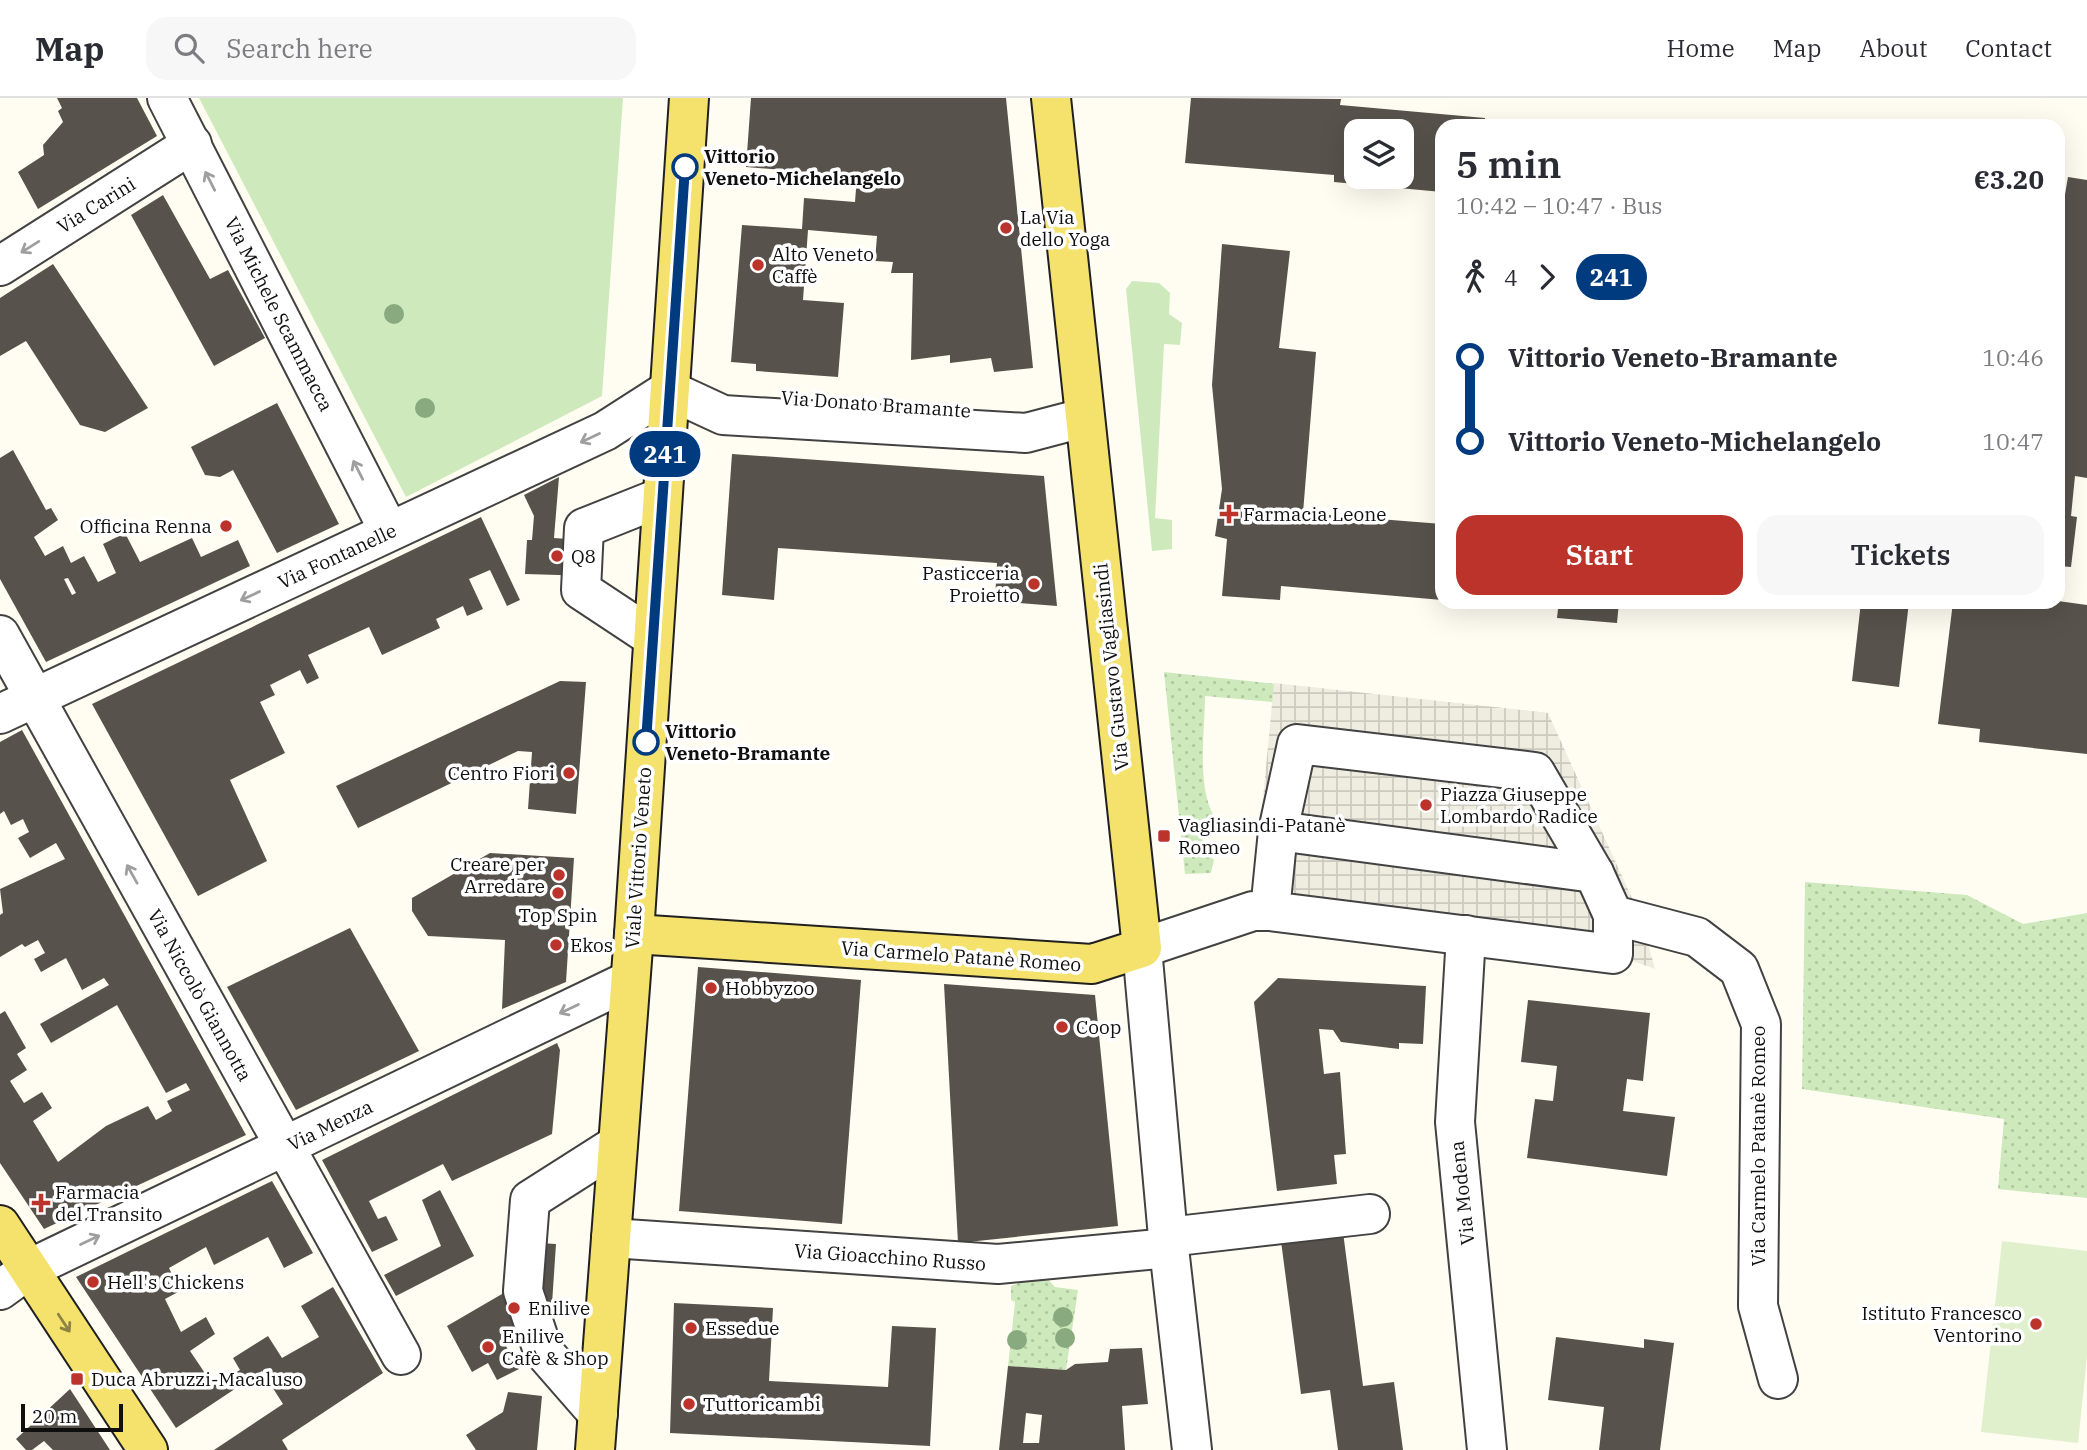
<!DOCTYPE html>
<meta charset="utf-8">
<style>
:root{--surface:#fff;--page:#f7f7f7;--text:#2b2b33;--muted:#7c7c81;--line:#e1e1e2;--accent:#bc332b}
body{margin:0;font-family:"IBM Plex Serif",serif;background:var(--page);color:var(--text);height:100vh;display:flex;flex-direction:column;font-size:26px;white-space:nowrap}
*{box-sizing:border-box;margin:0}
p{font-size:23px;color:var(--muted)}
.icon{flex:none;width:38px;height:38px;fill:none;stroke:currentColor;stroke-width:2;stroke-linecap:round;stroke-linejoin:round}
.map{position:relative;flex:1;overflow:hidden}
.sheet{position:absolute;left:1435px;top:21px;width:630px;height:490px;display:flex;flex-direction:column;background:var(--surface);border-radius:21px;box-shadow:0 7px 28px #0002}
.sheet>*{flex:none}
.badge{padding:0 14px;border-radius:23px;font-size:24px;line-height:46px}
.controls{position:absolute;left:1344px;top:21px;display:grid;gap:14px}
.controls a{display:grid;place-items:center;width:70px;height:70px;border-radius:14px;background:var(--surface);box-shadow:0 7px 28px #0002;font-size:35px}
.scale{position:absolute;left:21px;bottom:18px;width:102px;box-sizing:border-box;padding-left:7px;border:4px solid #0f0f0f;border-top:0;font-size:19px;line-height:24px;white-space:nowrap;color:#0f0f0f;-webkit-text-stroke:5px #fff;paint-order:stroke}
.map>.badge{position:absolute;translate:-50% -50%;box-shadow:0 0 0 4px #fff}
.legs{display:flex;align-items:center;gap:10px;height:77px;padding:0 21px;font-size:23px}
.legs p{margin-inline-start:auto}
.head{display:flex;align-items:center;justify-content:space-between;height:119px;padding:0 21px}
h1{font-size:38px;font-weight:600;line-height:52px}
.button{display:flex;gap:14px;margin-top:auto;padding:14px 21px}
.button a{flex:1;height:80px;border-radius:21px;background:var(--accent);color:#fff;font-size:28px;font-weight:600;line-height:80px;text-align:center}
.button a+a{background:var(--page);color:var(--text)}
ul{padding:0 21px;list-style:none}
li{display:flex;align-items:center;gap:24px;height:84px;font-size:26px}
li i{display:grid;place-items:center;width:10px;height:100%;margin:0 9px;background:currentColor}
li i::after{content:'';width:18px;height:18px;margin:-9px;border:5px solid;border-radius:50%;background:var(--surface)}
li p{margin-inline-start:auto}
li:first-child i{background:linear-gradient(#0000 50%,currentColor 0)}
li:last-child i{background:linear-gradient(currentColor 50%,#0000 0)}
header{display:flex;align-items:center;gap:42px;box-sizing:border-box;height:98px;padding:0 35px;background:var(--surface);border-bottom:2px solid var(--line)}
header strong{font-size:33px}
nav{display:flex;gap:38px;margin-inline-start:auto;font-size:24px}
.search{width:490px;height:63px;background:var(--page);display:flex;align-items:center;gap:18px;box-sizing:border-box;padding:0 24px;border-radius:21px;color:var(--muted);font-size:26px}
.map>svg:first-child{display:block}
.grass{fill:url(#grass-dots)}
.garden{fill:#cee9bc}
.pitch{fill:#e0f0cd}
.plaza{fill:url(#plaza-grid)}
.building{fill:#58524c;fill-rule:evenodd}
.lines{fill:none;stroke-linecap:round;stroke-linejoin:round}
.minor-casing{stroke:#424242;stroke-width:42}
.major-casing{stroke:#202020;stroke-width:42}
.minor{stroke:#fff;stroke-width:38}
.major{stroke:#f4e26d;stroke-width:38}
.tree{fill:#89aa7f}
.oneway{stroke:#9f9f9f}
.oneway2{stroke:#8d8343}
.line-1-casing{stroke:#fff;stroke-width:16}
.line-1{stroke:#003b80;stroke-width:10}
.stop-1-dot{fill:#fff;stroke:#003b80;stroke-width:3.5}
.poi-dot{fill:#bc332b;stroke:#fff;stroke-width:2.5}
.labels{text-anchor:middle;stroke-width:7;stroke-linejoin:round;paint-order:stroke}
.stop-label{font-size:19px;font-weight:bold;fill:#0f0f0f;stroke:#fff;text-anchor:start}
.street-label{font-size:19px;fill:#0f0f0f;stroke:#fff}
.poi-label{font-size:19px;fill:#0f0f0f;stroke:#fff;text-anchor:start}
</style>
<header>
<strong>Map</strong>
<div class="search"><svg class="icon" aria-label="search" viewBox="0 0 24 24"><circle cx="10" cy="10" r="6"/><path d="M15 15l6 6"/></svg>Search here</div>
<nav><a>Home</a><a>Map</a><a>About</a><a>Contact</a></nav>
</header>
<div class="map">
<svg width="2087" height="1352" viewBox="0 0 2087 1352">
<defs>
<pattern id="grass-dots" width="8" height="8" patternUnits="userSpaceOnUse" patternTransform="scale(1.75)"><rect width="8" height="8" fill="#cee9bc"/><path d="M2 2h.1M6 6h.1" fill="none" stroke="#b0c7a0" stroke-width="1.8" stroke-linecap="round"/></pattern>
<pattern id="plaza-grid" width="8" height="8" patternUnits="userSpaceOnUse" patternTransform="scale(1.75)"><rect width="8" height="8" fill="#efede0"/><path d="M0 4h8M4 0v8" fill="none" stroke="#cccabf"/></pattern>
</defs>
<rect width="100%" height="100%" fill="#fffdf2"/>
<g class="grass">
<path d="M1164,574L1548,615L1272,604L1205,598C1205,634 1195,696 1218,724L1205,736L1200,749L1214,762L1211,775L1185,776Z"/>
<path d="M1805,784L1967,797L2023,826L2087,815V1100L1998,1091L2004,1021L1802,991Z"/>
<path d="M1043,1176L1055,1189L1078,1192L1066,1272L1008,1268L1015,1204L1011,1202V1188Z"/>
</g>
<g class="garden">
<path d="M199,0H623L602,298L406,399Z"/>
<path d="M1132,183L1159,185L1170,195L1169,216L1182,225L1180,247L1164,246L1155,420L1172,422V451L1152,453L1126,191Z"/>
</g>
<path class="pitch" d="M2002,1143L2087,1153V1259L2078,1345L1981,1334Z"/>
<path class="plaza" d="M1274,585L1548,615L1641,820L1655,871L1613,856L1270,813L1256,774Z"/>
<g class="building">
<path d="M57,0H137L157,38L38,111L18,74L44,57L43,47L63,24L58,13L62,10Z"/>
<path d="M751,0H1006L1033,270L994,274L991,260L950,265V257L911,262L913,175H891L893,164L875,163L877,138L808,132L803,202L844,205L838,279L756,273V266L731,264L742,127L802,131L804,100L855,104L857,78L746,69Z"/>
<path d="M1191,0L1341,1L1340,7L1485,20V25L1501,28H1442V94L1334,84V77L1185,65ZM1356,33H1402V79H1356Z"/>
<path d="M2068,79L2087,82V380L2075,378L2071,418L2077,419L2071,469L2058,468V108H2063Z"/>
<path d="M163,97L210,181L228,172L265,240L214,268L131,117Z"/>
<path d="M1222,146L1290,153L1279,250L1316,254L1303,415L1442,426V502L1281,488L1280,502L1222,498L1227,441L1215,438L1222,391L1212,287Z"/>
<path d="M53,166L148,310L105,334L80,327L26,243L0,258V200Z"/>
<path d="M277,305L339,426L277,455L233,372L220,379L205,377L191,349Z"/>
<path d="M13,352L46,412L51,410L58,422L34,439L45,458L63,448L71,465L84,458L98,484L116,475L103,446L125,435L140,464L192,440L201,459L238,442L250,468L46,564L0,481V360ZM68,480L76,495L72,497L64,481Z"/>
<path d="M732,356L1044,378L1057,508L995,503L997,465L778,450L774,502L722,497Z"/>
<path d="M559,379L554,440L595,443L592,478L525,476L527,442H532L534,418L524,397Z"/>
<path d="M481,419L520,502L507,508L490,472L469,481L483,511L467,518L463,508L436,521L440,530L382,557L369,529L308,557L319,580L307,586L300,572L270,587L275,597L260,604L285,655L230,682L267,763L198,798L92,606Z"/>
<path d="M2058,503L2087,507V656L1979,644L1980,631L1938,626L1953,504Z"/>
<path d="M1495,504H1619L1617,525L1557,520L1558,511Z"/>
<path d="M1861,504H1909L1899,589L1852,583Z"/>
<path d="M560,583L586,584L576,716L528,711L532,654L518,653L358,730L336,688Z"/>
<path d="M22,632L246,1037L44,1131L0,1065V916L5,913L26,950L17,956L27,972L10,983L24,1005L42,994L52,1010L33,1023L58,1064L106,1028L148,1008L156,1022L172,1013L167,1003L190,992L186,985L166,995L117,907L51,945L40,926L109,887L104,880L82,892L66,860L41,874L34,861L45,855L38,842L25,849L22,846L0,859V817L3,815L0,791L65,761L56,745L30,760L18,740L29,734L23,721L11,727L4,713L0,716V644Z"/>
<path d="M490,755L574,760L566,884L502,911L505,842L428,838L412,813V800Z"/>
<path d="M350,830L419,953L296,1012L227,889Z"/>
<path d="M698,869L861,882L842,1126L679,1113Z"/>
<path d="M1278,880L1426,888L1423,946L1399,945V951L1341,944L1333,932L1319,931L1324,976L1340,974L1346,1056L1334,1057L1337,1086L1277,1093L1254,904Z"/>
<path d="M944,886L1095,897L1118,1128L958,1145Z"/>
<path d="M1528,902L1650,915L1643,983L1627,981L1623,1013L1675,1019L1667,1078L1527,1060L1535,1001L1553,1003L1557,968L1521,964Z"/>
<path d="M557,945L560,952L552,1036L452,1083L443,1066L369,1103L378,1121L386,1118L398,1142L372,1154L322,1062Z"/>
<path d="M272,1083L313,1155L284,1170L268,1139L214,1167L206,1149L169,1170L180,1193L165,1201L181,1234L206,1219L215,1236L190,1253L213,1287L240,1272L233,1260L268,1238L282,1260L319,1239L301,1208L333,1189L383,1275L282,1342L288,1352H214L283,1306L262,1273L176,1330L76,1179Z"/>
<path d="M440,1092L474,1158L396,1198L384,1177L441,1148L422,1102Z"/>
<path d="M1343,1134L1363,1288L1394,1284L1403,1352H1338L1330,1292L1301,1296L1281,1143Z"/>
<path d="M507,1143L556,1146L552,1206L502,1241L519,1271L497,1282L488,1265L472,1274L447,1228L502,1196Z"/>
<path d="M674,1205L773,1210L769,1283L888,1289L892,1228L936,1230L930,1348L670,1335Z"/>
<path d="M1556,1239L1644,1250V1241L1674,1245L1660,1352H1599L1604,1309L1548,1302Z"/>
<path d="M1142,1250L1148,1306L1122,1308L1125,1352H999L1008,1268L1066,1272L1075,1266L1108,1264L1110,1251ZM1026,1315L1042,1317L1039,1345H1023Z"/>
<path d="M70,1291L110,1352H53L44,1343L32,1352H26L16,1341Z"/>
<path d="M508,1294L542,1298L537,1352H476L466,1337L503,1314Z"/>
</g>
<g class="lines">
<g class="minor-casing">
<g id="minor">
<path d="M167,0L389,433"/>
<path d="M0,168L192,46"/>
<path d="M669,292L723,317L1026,335L1083,320"/>
<path d="M0,537L401,1257"/>
<path d="M652,539L581,492L584,430L662,399"/>
<path d="M0,616L605,333L669,292"/>
<path d="M1278,733L1594,775"/>
<path d="M1613,817L1697,839L1739,871L1761,926L1758,1208L1778,1281"/>
<path d="M1466,837L1455,1024L1487,1352"/>
<path d="M1168,1139L1370,1116"/>
<path d="M611,1140L998,1166L1169,1150"/>
<path d="M0,1192L29,1171L630,882"/>
<path d="M598,1316L543,1253L523,1193L530,1102L618,1046"/>
<path d="M1192,1352L1169,1150L1142,850L1253,813H1270L1613,856V817L1594,775L1535,674L1297,646L1278,733L1270,813"/>
</g>
</g>
<g class="major-casing">
<g id="major">
<path d="M634,836L1092,866L1142,850L1051,0"/>
<path d="M0,1127L148,1352"/>
<path d="M595,1352L634,836L689,0"/>
</g>
</g>
<use href="#minor" class="minor"/>
<use href="#major" class="major"/>
</g>
<g class="tree">
<circle cx="394" cy="216" r="10"/>
<circle cx="425" cy="310" r="10"/>
<circle cx="1063" cy="1219" r="10"/>
<circle cx="1065" cy="1240" r="10"/>
<circle cx="1017" cy="1242" r="10"/>
</g>
<defs><path id="oneway-shaft" d="M-6 0H5M1.5-3L5.5 0L1.5 3" fill="none" stroke-width="1.6" stroke-linecap="round" stroke-linejoin="round" transform="scale(1.75)"/></defs>
<g class="oneway">
<use href="#oneway-shaft" transform="translate(210 83) rotate(-117)"/>
<use href="#oneway-shaft" transform="translate(30 149) rotate(148)"/>
<use href="#oneway-shaft" transform="translate(590 340) rotate(155)"/>
<use href="#oneway-shaft" transform="translate(358 372) rotate(-117)"/>
<use href="#oneway-shaft" transform="translate(250 498) rotate(155)"/>
<use href="#oneway-shaft" transform="translate(132 776) rotate(-119)"/>
<use href="#oneway-shaft" transform="translate(569 911) rotate(154)"/>
<use href="#oneway-shaft" transform="translate(90 1142) rotate(-25)"/>
</g>
<use class="oneway2" href="#oneway-shaft" transform="translate(64 1225) rotate(57)"/>
<g class="lines">
<g class="line-1-casing">
<path id="line-1" d="M646,644L685,69"/>
</g>
<use href="#line-1" class="line-1"/>
</g>
<g class="stop-1-dot">
<circle cx="685" cy="69" r="12"/>
<circle cx="646" cy="644" r="12"/>
</g>
<g class="poi-dot">
<circle cx="1006" cy="130" r="7"/>
<circle cx="758" cy="167" r="7"/>
<path d="M1225.5 405.5h7v7h7v7h-7v7h-7v-7h-7v-7h7z"/>
<circle cx="226" cy="428" r="7"/>
<circle cx="557" cy="458" r="7"/>
<circle cx="1034" cy="486" r="7"/>
<circle cx="569" cy="675" r="7"/>
<circle cx="1426" cy="707" r="7"/>
<rect x="1157" y="731" width="14" height="14" rx="3.5"/>
<circle cx="559" cy="777" r="7"/>
<circle cx="558" cy="795" r="7"/>
<circle cx="556" cy="847" r="7"/>
<circle cx="711" cy="890" r="7"/>
<circle cx="1062" cy="929" r="7"/>
<path d="M37.5 1094.5h7v7h7v7h-7v7h-7v-7h-7v-7h7z"/>
<circle cx="93" cy="1184" r="7"/>
<circle cx="514" cy="1210" r="7"/>
<circle cx="2036" cy="1226" r="7"/>
<circle cx="691" cy="1230" r="7"/>
<circle cx="488" cy="1249" r="7"/>
<rect x="70" y="1274" width="14" height="14" rx="3.5"/>
<circle cx="689" cy="1306" r="7"/>
</g>
<g class="labels">
<g class="stop-label">
<text x="704" y="65">Vittorio<tspan x="704" dy="22">Veneto-Michelangelo</tspan></text>
<text x="665" y="640">Vittorio<tspan x="665" dy="22">Veneto-Bramante</tspan></text>
</g>
<g class="street-label">
<text transform="translate(96 107) rotate(-32)" y="7">Via Carini</text>
<text transform="translate(279 216) rotate(63)" y="7">Via Michele Scammacca</text>
<text transform="translate(876 306) rotate(4)" y="7">Via Donato Bramante</text>
<text transform="translate(337 458) rotate(-25)" y="7">Via Fontanelle</text>
<text transform="translate(1111 569) rotate(-96)" y="7">Via Gustavo Vagliasindi</text>
<text transform="translate(638 760) rotate(-86)" y="7">Viale Vittorio Veneto</text>
<text transform="translate(961 858) rotate(4)" y="7">Via Carmelo Patanè Romeo</text>
<text transform="translate(200 897) rotate(61)" y="7">Via Niccolò Giannotta</text>
<text transform="translate(330 1027) rotate(-26)" y="7">Via Menza</text>
<text transform="translate(1758 1048) rotate(-90)" y="7">Via Carmelo Patanè Romeo</text>
<text transform="translate(1462 1095) rotate(-96)" y="7">Via Modena</text>
<text transform="translate(890 1159) rotate(4)" y="7">Via Gioacchino Russo</text>
</g>
<g class="poi-label">
<text x="1020" y="126">La Via<tspan x="1020" dy="22">dello Yoga</tspan></text>
<text x="772" y="163">Alto Veneto<tspan x="772" dy="22">Caffè</tspan></text>
<text x="1243" y="423">Farmacia Leone</text>
<text x="212" y="435" text-anchor="end">Officina Renna</text>
<text x="571" y="465">Q8</text>
<text x="1020" y="482" text-anchor="end">Pasticceria<tspan x="1020" dy="22">Proietto</tspan></text>
<text x="555" y="682" text-anchor="end">Centro Fiori</text>
<text x="1440" y="703">Piazza Giuseppe<tspan x="1440" dy="22">Lombardo Radice</tspan></text>
<text x="1178" y="734">Vagliasindi-Patanè<tspan x="1178" dy="22">Romeo</tspan></text>
<text x="545" y="773" text-anchor="end">Creare per<tspan x="545" dy="22">Arredare</tspan></text>
<text x="558" y="824" text-anchor="middle">Top Spin</text>
<text x="570" y="854">Ekos</text>
<text x="725" y="897">Hobbyzoo</text>
<text x="1076" y="936">Coop</text>
<text x="55" y="1101">Farmacia<tspan x="55" dy="22">del Transito</tspan></text>
<text x="107" y="1191">Hell's Chickens</text>
<text x="528" y="1217">Enilive</text>
<text x="2022" y="1222" text-anchor="end">Istituto Francesco<tspan x="2022" dy="22">Ventorino</tspan></text>
<text x="705" y="1237">Essedue</text>
<text x="502" y="1245">Enilive<tspan x="502" dy="22">Cafè &amp; Shop</tspan></text>
<text x="91" y="1288">Duca Abruzzi-Macaluso</text>
<text x="703" y="1313">Tuttoricambi</text>
</g>
</g>
</svg>
<div class="controls">
<a><svg class="icon" aria-label="layers" viewBox="0 0 24 24"><path d="M12 4l9 5-9 5-9-5zM3 14l9 5 9-5"/></svg></a>
</div>
<div class="scale">20 m</div>
<b class="badge" style="left:665px;top:356px;background:#003b80;color:#fff">241</b>
<section class="sheet">
<div class="head"><div><h1>5 min</h1><p>10:42 – 10:47 · Bus</p></div><b>€3.20</b></div>
<div class="legs"><svg class="icon" aria-label="walk" viewBox="0 0 24 24"><circle cx="13" cy="4" r="2"/><path d="M13 8l-2 6 4 7M11 14l-3 7M7 12l3-4h3l4 4"/></svg>4<svg class="icon" aria-label="forward" viewBox="0 0 24 24"><path d="M9 5l7 7-7 7"/></svg><b class="badge" style="background:#003b80;color:#fff">241</b></div>
<ul>
<li><i style="color:#003b80"></i><b>Vittorio Veneto-Bramante</b><p>10:46</p></li>
<li><i style="color:#003b80"></i><b>Vittorio Veneto-Michelangelo</b><p>10:47</p></li>
</ul>
<div class="button"><a>Start</a><a>Tickets</a></div>
</section>
</div>
